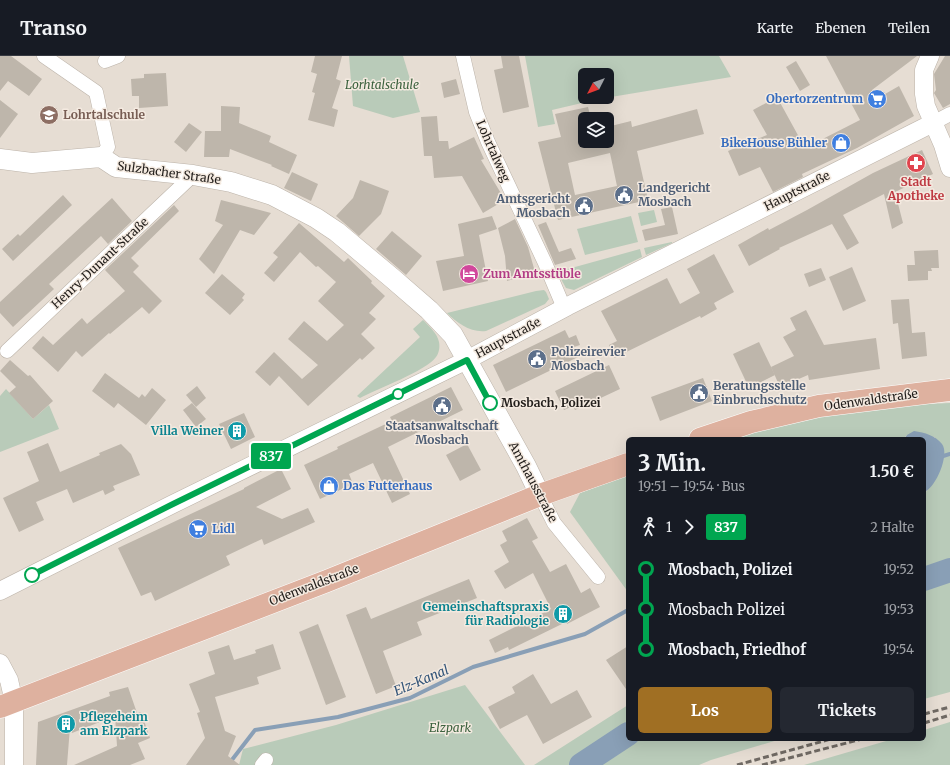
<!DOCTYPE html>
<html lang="de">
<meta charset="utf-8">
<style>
:root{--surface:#171b24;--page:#242831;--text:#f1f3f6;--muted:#9ea1a6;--line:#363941;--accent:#a06f23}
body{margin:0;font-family:Merriweather,serif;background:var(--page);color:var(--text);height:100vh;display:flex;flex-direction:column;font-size:15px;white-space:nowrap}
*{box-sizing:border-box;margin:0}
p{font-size:13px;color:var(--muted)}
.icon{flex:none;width:22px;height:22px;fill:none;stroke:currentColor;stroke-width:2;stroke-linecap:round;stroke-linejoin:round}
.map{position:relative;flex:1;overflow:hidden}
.sheet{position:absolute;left:626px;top:381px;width:300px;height:304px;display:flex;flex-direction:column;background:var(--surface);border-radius:6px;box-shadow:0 4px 16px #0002}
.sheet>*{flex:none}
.badge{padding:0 8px;border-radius:3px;font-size:14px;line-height:26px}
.needle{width:26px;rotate:228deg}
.fabs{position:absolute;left:578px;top:12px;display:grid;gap:8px}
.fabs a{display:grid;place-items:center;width:36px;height:36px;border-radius:6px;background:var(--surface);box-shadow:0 4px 16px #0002;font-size:20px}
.map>.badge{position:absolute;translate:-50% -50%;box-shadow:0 0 0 2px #fff}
.legs{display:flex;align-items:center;gap:6px;height:44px;padding:0 12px;font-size:13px}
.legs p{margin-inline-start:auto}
.headline{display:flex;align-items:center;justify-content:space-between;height:68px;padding:0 12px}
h1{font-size:22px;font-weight:700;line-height:30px}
.primary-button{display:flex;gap:8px;margin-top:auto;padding:8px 12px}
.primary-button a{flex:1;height:46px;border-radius:6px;background:var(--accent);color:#fff;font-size:16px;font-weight:700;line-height:46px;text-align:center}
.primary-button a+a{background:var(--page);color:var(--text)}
ul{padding:0 12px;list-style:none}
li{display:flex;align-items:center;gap:14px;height:40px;font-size:15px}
li i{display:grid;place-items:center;width:6px;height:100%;margin:0 5px;background:currentColor}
li i::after{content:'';width:10px;height:10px;margin:-5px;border:3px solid;border-radius:50%;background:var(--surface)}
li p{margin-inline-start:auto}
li:first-child i{background:linear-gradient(#0000 50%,currentColor 0)}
li:last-child i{background:linear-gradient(currentColor 50%,#0000 0)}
header{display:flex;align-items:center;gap:24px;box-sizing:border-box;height:56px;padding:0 20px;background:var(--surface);border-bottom:1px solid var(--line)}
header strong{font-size:19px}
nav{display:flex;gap:22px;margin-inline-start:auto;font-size:14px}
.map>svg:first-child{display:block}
.green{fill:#b9cbb9;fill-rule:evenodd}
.water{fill:#899fb6}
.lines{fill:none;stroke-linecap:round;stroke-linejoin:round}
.stream{stroke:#899fb6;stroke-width:4}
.river{stroke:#899fb6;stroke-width:24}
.building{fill:#beb6ab;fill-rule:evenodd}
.minor-casing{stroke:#bcb3a9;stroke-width:15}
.tertiary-casing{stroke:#bcb3a9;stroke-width:19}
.secondary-casing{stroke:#bcb3a9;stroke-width:21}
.primary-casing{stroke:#fff;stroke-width:23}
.minor{stroke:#fff;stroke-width:14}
.tertiary{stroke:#fff;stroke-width:18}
.secondary{stroke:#fff;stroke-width:20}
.primary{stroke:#deb19f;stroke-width:22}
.rail{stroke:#6f6963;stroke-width:3;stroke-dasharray:6 3;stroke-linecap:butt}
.line-1-casing{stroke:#fff;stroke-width:9}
.line-1{stroke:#00a650;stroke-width:6}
.stop-1-dot{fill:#fff;stroke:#00a650;stroke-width:2}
.labels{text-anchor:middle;stroke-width:3;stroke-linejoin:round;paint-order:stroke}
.park-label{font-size:12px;font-style:italic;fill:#3c623e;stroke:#f4eae0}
.shop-label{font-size:12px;font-weight:bold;fill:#366cbe;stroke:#f4eae0;text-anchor:end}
.education-label{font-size:12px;font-weight:bold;fill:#785e54;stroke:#f4eae0;text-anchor:start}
.street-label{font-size:12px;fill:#221e1b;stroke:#f4eae0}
.health-label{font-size:12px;font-weight:bold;fill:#be3a42;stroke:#f4eae0}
.service-label{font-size:12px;font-weight:bold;fill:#4e5e75;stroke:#f4eae0;text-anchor:start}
.hotel-label{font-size:12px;font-weight:bold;fill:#b23c85;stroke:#f4eae0;text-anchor:start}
.stop-label{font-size:12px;font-weight:bold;fill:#221e1b;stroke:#f4eae0;text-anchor:start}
.culture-label{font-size:12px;font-weight:bold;fill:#0d838f;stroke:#f4eae0;text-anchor:end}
.water-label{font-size:13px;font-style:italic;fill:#335579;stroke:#f4eae0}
</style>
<header>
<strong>Transo</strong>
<nav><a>Karte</a><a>Ebenen</a><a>Teilen</a></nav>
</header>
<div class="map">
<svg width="950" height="709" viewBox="0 0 950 709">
<rect width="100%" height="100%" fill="#e6ddd3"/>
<g class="green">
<path d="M349,0H403L420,56L393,62L353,50Z"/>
<path d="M525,0H719L731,21L599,43L552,54L555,68L538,71ZM585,19H607V41H585Z"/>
<path d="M654,154L657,166L641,170L638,157Z"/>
<path d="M631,160L638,186L585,199L577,173Z"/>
<path d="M672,186V187L646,199L644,192Z"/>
<path d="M640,193L642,201L574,234L566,232L557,216Z"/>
<path d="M544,234L546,236L549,243L545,248L486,275C471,277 457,267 447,257L536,235Z"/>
<path d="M423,264C429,270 437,277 439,286C440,291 439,297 436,301C426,315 377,333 360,342L357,340L420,281L413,273Z"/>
<path d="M6,333L33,363L49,349L59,373L0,396V340Z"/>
<path d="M950,347V636L924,643V436L927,435L935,381L907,379L903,383H724L858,351Z"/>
<path d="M628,419V536L570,456L580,437Z"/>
<path d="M465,629L525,709H239L243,693L336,669Z"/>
<path d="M628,649V683H781L711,704L699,709H534Z"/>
<path d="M950,666V709H804L893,683H924V674Z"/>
</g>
<path class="water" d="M914,375C925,377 935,379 942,388C950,398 936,432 924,436V383H904L907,379Z"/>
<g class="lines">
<g class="stream">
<path d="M940,401L950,398"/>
<path d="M228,709L255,674L338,661L410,642L473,611L585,578L628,554"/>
</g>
<g class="river">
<path d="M924,523L950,514"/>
<path d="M581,709L628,678"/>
</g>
</g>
<g class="building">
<path d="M0,0H11L42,23L29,40L8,25L0,35Z"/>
<path d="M315,0H342L336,23L341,25L332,52L338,54L334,71L308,64L315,37L312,36L317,18L311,16Z"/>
<path d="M501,0H519L529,51L503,57L494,14L503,12Z"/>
<path d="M826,0H917L872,34L878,42L899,30L914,60L857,92L802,118L803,121L773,136L760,111L739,120L728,95L767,79L753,54L777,41L805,92L860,64Z"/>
<path d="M945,0H950V48L943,52L934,37L936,34L934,18Z"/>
<path d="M796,5L810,29L800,35L786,11Z"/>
<path d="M166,17L168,50L139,52V40H132L131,23L144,22V18Z"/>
<path d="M456,23L460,38L444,42L441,27Z"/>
<path d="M0,44L18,58L0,82Z"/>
<path d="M221,50L240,51L239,67L271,80L269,86L297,99L289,118L271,110L272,109L230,93L229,101H204L205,75H221Z"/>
<path d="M588,51L591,63H585V85H607V71L631,65L632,71L697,53L704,78L637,95L648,144L558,164L538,86L561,81L555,58ZM610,97L617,130L575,139L568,107Z"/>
<path d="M437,60L439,85H448L449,93L474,81L484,103L481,104L505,144L483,157L462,120L434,122L432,100H424L421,61Z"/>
<path d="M189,67L202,76L186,96L174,86Z"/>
<path d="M922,94L933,118L895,136L903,167L892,173L884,138L843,159L859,187L847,194L832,168L779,192L780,193L749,210L738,189L768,172L769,174L807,154L873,117Z"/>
<path d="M292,116L318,128L311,145L284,132Z"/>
<path d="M360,124L389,135L381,158L359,180L336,160L353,142Z"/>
<path d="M63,139L72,149L13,205L2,193L18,178L20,180Z"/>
<path d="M112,142L132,165L108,188L101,180L49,228L54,233L13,271L0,257V246Z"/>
<path d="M221,144L271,157L254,179L240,174L214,218L199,203L223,169L215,165Z"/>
<path d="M174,149L179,155L131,202L139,210L133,216L162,245L149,258L142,251L110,278L109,277L82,301L76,295L58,316L32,292L43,280L53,289L82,262L87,268L125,235L105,214Z"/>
<path d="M672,151L678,178L645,185L642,174L665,169L661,153Z"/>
<path d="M492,160L497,173L479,179L488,225L443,235L436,205L464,200L458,168Z"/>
<path d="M515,163L528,191L535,216L507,225L505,200L498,172Z"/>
<path d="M546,166L559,196L571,192L576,203L555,209L538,169Z"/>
<path d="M299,167L344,206L348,202L372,225L371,227L385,240L369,257L376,263L361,278L375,292L362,304L360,302L308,350L279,320L270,330L255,316L274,296L302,323L318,309L288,283L304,265L327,285L344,269L318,245L336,226L318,210L316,211L300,196L274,226L264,217L278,201L273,197Z"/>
<path d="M392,175L422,200L406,219L376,193Z"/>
<path d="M938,194L939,212H931L932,215H928V224L908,225L907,209H915L914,195Z"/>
<path d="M714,198L734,236L714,247L717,253L701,262L700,260L614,302L609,289L617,285L601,255L667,222L680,248L700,237L687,213Z"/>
<path d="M852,211L866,245L843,255L829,221Z"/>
<path d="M821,212L826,224L809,231L804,218Z"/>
<path d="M222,218L245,238L242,242L244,244L230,259L205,237Z"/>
<path d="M909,243L912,277L925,276L927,300L902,303L898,267L893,268L891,244Z"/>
<path d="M806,254L824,289L876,282L880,313L809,324L808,319L780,331L771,311L794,300L783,281L796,274L790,262Z"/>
<path d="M565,274L569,282L576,279L580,289L574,291L578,301L506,336L493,309Z"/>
<path d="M759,286L775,319L749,332L733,298Z"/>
<path d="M10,304L28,320L30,319L53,345L33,363L9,337L16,331L0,315Z"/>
<path d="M609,309L620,333L575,354L573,350L564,354L555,335Z"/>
<path d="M105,317L139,342L142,338L145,341L152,332L166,344L146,369L118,347L114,352L92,335Z"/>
<path d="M703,322L712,345L660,365L651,341Z"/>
<path d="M197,330L206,342L196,351L186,339Z"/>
<path d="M451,331L463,354L388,391L410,438L392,447L373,407L349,418L353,428L320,443L304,409L338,393L337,391L392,365L390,361Z"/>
<path d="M192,347L206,363L196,371L183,354Z"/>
<path d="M244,357L255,381L231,393L219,368Z"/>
<path d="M48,387L60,416L100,399L99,397L121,388L131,398L140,419L113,430L115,434L105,439L103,434L73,447L67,433L36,446L44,464L19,476L3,442L39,425L27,396Z"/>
<path d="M467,388L481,414L460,425L446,399Z"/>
<path d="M281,413L291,433L256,451L282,463L308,452L315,466L264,489L262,483L226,500L230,509L155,545L151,536L141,540L118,492L244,433V432Z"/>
<path d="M527,462L538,482L532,485L550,516L566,508L581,537L590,532L600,551L567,568L566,566L509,594L508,591L495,597L489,584L551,553L533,517L505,533L494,515L509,506L500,489L507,485L502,475Z"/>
<path d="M469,523L477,542L417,566L422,579L383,595L396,630L376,638L346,559L366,551L371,563Z"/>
<path d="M318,568L346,641L326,649L299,576Z"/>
<path d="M273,588L281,613L257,621L259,628L215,641L225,675L236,680L228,700L240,709H186L205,682L197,657L200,656L189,628L215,618L208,596L229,589L234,604L256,597L255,594Z"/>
<path d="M628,590V636L606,604Z"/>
<path d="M533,618L551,648L577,634L592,661L543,688L527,659L500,673L488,651L515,637L512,631Z"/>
<path d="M128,631L137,657L141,656L150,682L138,687L145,703L130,709H74L117,690L115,660L72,677L70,671L67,709H36L38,666L110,640L109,636Z"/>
</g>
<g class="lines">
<g class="minor-casing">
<g id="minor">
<path d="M44,0L96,36L108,91L101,101"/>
<path d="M463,0L476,56L488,86L545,207L564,252"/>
<path d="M105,5L118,0"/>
<path d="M933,67L950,58"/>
<path d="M7,295L193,119"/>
<path d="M540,439L554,467L598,521"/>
<path d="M262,709L266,704"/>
</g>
</g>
<g class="tertiary-casing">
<g id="tertiary">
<path d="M930,0L924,14V38L926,50L943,89L950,112"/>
<path d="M0,535L173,448L467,304L568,250L933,67"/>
<path d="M0,607L9,624L14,646V709"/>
</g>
</g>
<g class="secondary-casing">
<path id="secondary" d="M0,103L32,107L101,101L116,111L193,119L231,126L272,139L316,162L337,176L392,222L429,254L453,279L526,410L540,439"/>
</g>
<g class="primary-casing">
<g id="primary">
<path d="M700,383L751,366L819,350L950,334"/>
<path d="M0,651L327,525L540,439L628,408"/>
</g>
</g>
<use href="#minor" class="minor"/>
<use href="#tertiary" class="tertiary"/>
<use href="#secondary" class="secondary"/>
<use href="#primary" class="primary"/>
<g class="rail">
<path d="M924,658L950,651"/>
<path d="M924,667L950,659"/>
<path d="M737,709L831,683"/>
<path d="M762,709L862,683"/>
</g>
</g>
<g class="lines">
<g class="line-1-casing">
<path id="line-1" d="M32,519L173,448L467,304L490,347"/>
</g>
<use href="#line-1" class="line-1"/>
</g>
<defs>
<g id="supermarket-disc" transform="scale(1)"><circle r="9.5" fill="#3f7fe0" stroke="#f4eae0"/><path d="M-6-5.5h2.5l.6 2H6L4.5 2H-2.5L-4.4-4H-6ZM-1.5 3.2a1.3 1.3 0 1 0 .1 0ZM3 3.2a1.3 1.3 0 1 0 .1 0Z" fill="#fff"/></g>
<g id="school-disc" transform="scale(1)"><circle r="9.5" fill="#8d6e63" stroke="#f4eae0"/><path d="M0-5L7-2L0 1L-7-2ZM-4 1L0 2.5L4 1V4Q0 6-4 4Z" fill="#fff"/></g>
<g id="shop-disc" transform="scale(1)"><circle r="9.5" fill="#3f7fe0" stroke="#f4eae0"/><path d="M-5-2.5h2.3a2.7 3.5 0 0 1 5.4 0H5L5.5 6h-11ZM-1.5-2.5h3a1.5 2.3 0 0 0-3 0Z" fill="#fff"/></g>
<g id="pharmacy-disc" transform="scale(1)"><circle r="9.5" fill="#e0444e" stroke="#f4eae0"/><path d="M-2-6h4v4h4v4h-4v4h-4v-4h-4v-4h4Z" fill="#fff"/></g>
<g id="civic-disc" transform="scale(1)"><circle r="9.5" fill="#5c6f8a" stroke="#f4eae0"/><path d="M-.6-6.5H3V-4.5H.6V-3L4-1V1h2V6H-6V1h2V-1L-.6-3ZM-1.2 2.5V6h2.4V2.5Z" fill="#fff"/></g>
<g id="hotel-disc" transform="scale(1)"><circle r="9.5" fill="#d1479c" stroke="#f4eae0"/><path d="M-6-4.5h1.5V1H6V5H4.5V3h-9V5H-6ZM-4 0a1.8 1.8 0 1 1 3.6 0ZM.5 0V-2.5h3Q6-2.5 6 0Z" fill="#fff"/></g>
<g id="building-disc" transform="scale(1)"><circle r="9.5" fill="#0f9aa8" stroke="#f4eae0"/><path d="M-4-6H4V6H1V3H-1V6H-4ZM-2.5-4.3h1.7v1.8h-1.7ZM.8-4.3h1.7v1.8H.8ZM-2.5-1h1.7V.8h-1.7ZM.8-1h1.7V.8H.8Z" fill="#fff"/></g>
</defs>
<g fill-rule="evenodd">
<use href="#supermarket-disc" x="877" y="43"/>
<use href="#school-disc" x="49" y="59"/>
<use href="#shop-disc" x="841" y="87"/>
<use href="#pharmacy-disc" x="916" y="107"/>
<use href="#civic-disc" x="624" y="139"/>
<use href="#civic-disc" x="584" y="150"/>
<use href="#hotel-disc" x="469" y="218"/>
<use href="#civic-disc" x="537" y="303"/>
<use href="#civic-disc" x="699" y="337"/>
<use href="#civic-disc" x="442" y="350"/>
<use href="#building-disc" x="237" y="375"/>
<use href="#shop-disc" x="329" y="430"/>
<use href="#supermarket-disc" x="198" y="473"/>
<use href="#building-disc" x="563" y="558"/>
<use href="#building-disc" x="66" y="668"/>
</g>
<g class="stop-1-dot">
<circle cx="398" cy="338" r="5"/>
<circle cx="490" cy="347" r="7"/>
<circle cx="32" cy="519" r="7"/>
</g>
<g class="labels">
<g class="park-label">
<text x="382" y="33">Lorhtalschule</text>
<text x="450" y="676">Elzpark</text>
</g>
<g class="shop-label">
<text x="863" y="47">Obertorzentrum</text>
<text x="827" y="91">BikeHouse Bühler</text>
<text x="343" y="434" text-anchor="start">Das Futterhaus</text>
<text x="212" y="477" text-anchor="start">Lidl</text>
</g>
<g class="education-label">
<text x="63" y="63">Lohrtalschule</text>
</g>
<g class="street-label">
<text transform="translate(493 95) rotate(66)" y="4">Lohrtalweg</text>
<text transform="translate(169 117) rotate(8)" y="4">Sulzbacher Straße</text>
<text transform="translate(797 135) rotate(-27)" y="4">Hauptstraße</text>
<text transform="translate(100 207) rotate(-43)" y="4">Henry-Dunant-Straße</text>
<text transform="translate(508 282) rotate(-28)" y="4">Hauptstraße</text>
<text transform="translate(871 344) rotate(-8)" y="4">Odenwaldstraße</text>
<text transform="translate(533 426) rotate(62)" y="4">Amthausstraße</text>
<text transform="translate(314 529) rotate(-21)" y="4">Odenwaldstraße</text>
</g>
<g class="health-label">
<text x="916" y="130">Stadt<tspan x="916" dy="14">Apotheke</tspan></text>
</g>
<g class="service-label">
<text x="638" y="136">Landgericht<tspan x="638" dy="14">Mosbach</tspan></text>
<text x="570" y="147" text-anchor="end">Amtsgericht<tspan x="570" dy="14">Mosbach</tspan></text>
<text x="551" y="300">Polizeirevier<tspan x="551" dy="14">Mosbach</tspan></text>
<text x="713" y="334">Beratungsstelle<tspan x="713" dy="14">Einbruchschutz</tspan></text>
<text x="442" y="374" text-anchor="middle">Staatsanwaltschaft<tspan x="442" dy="14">Mosbach</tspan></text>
</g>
<g class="hotel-label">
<text x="483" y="222">Zum Amtsstüble</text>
</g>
<g class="stop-label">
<text x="501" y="351">Mosbach, Polizei</text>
</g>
<g class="culture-label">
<text x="223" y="379">Villa Weiner</text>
<text x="549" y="555">Gemeinschaftspraxis<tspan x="549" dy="14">für Radiologie</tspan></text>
<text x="80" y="665" text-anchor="start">Pflegeheim<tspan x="80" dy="14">am Elzpark</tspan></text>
</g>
<g class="water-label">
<text transform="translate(421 624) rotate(-23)" y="5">Elz-Kanal</text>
</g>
</g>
</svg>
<div class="fabs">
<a><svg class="needle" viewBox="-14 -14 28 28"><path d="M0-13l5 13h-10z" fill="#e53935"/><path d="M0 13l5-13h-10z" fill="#9ea1a6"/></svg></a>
<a><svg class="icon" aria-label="layers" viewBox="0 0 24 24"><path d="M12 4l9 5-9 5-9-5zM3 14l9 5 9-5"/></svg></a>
</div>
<b class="badge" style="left:271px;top:400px;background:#00a650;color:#fff">837</b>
<section class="sheet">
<div class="headline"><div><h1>3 Min.</h1><p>19:51 – 19:54 · Bus</p></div><b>1.50 €</b></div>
<div class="legs"><svg class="icon" aria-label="walk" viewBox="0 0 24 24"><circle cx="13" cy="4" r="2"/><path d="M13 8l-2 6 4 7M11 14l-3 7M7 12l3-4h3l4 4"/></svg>1<svg class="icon" aria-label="forward" viewBox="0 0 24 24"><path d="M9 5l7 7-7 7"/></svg><b class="badge" style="background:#00a650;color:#fff">837</b><p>2 Halte</p></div>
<ul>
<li><i style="color:#00a650"></i><b>Mosbach, Polizei</b><p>19:52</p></li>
<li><i style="color:#00a650"></i><span>Mosbach Polizei</span><p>19:53</p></li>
<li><i style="color:#00a650"></i><b>Mosbach, Friedhof</b><p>19:54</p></li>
</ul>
<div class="primary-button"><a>Los</a><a>Tickets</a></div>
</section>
</div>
